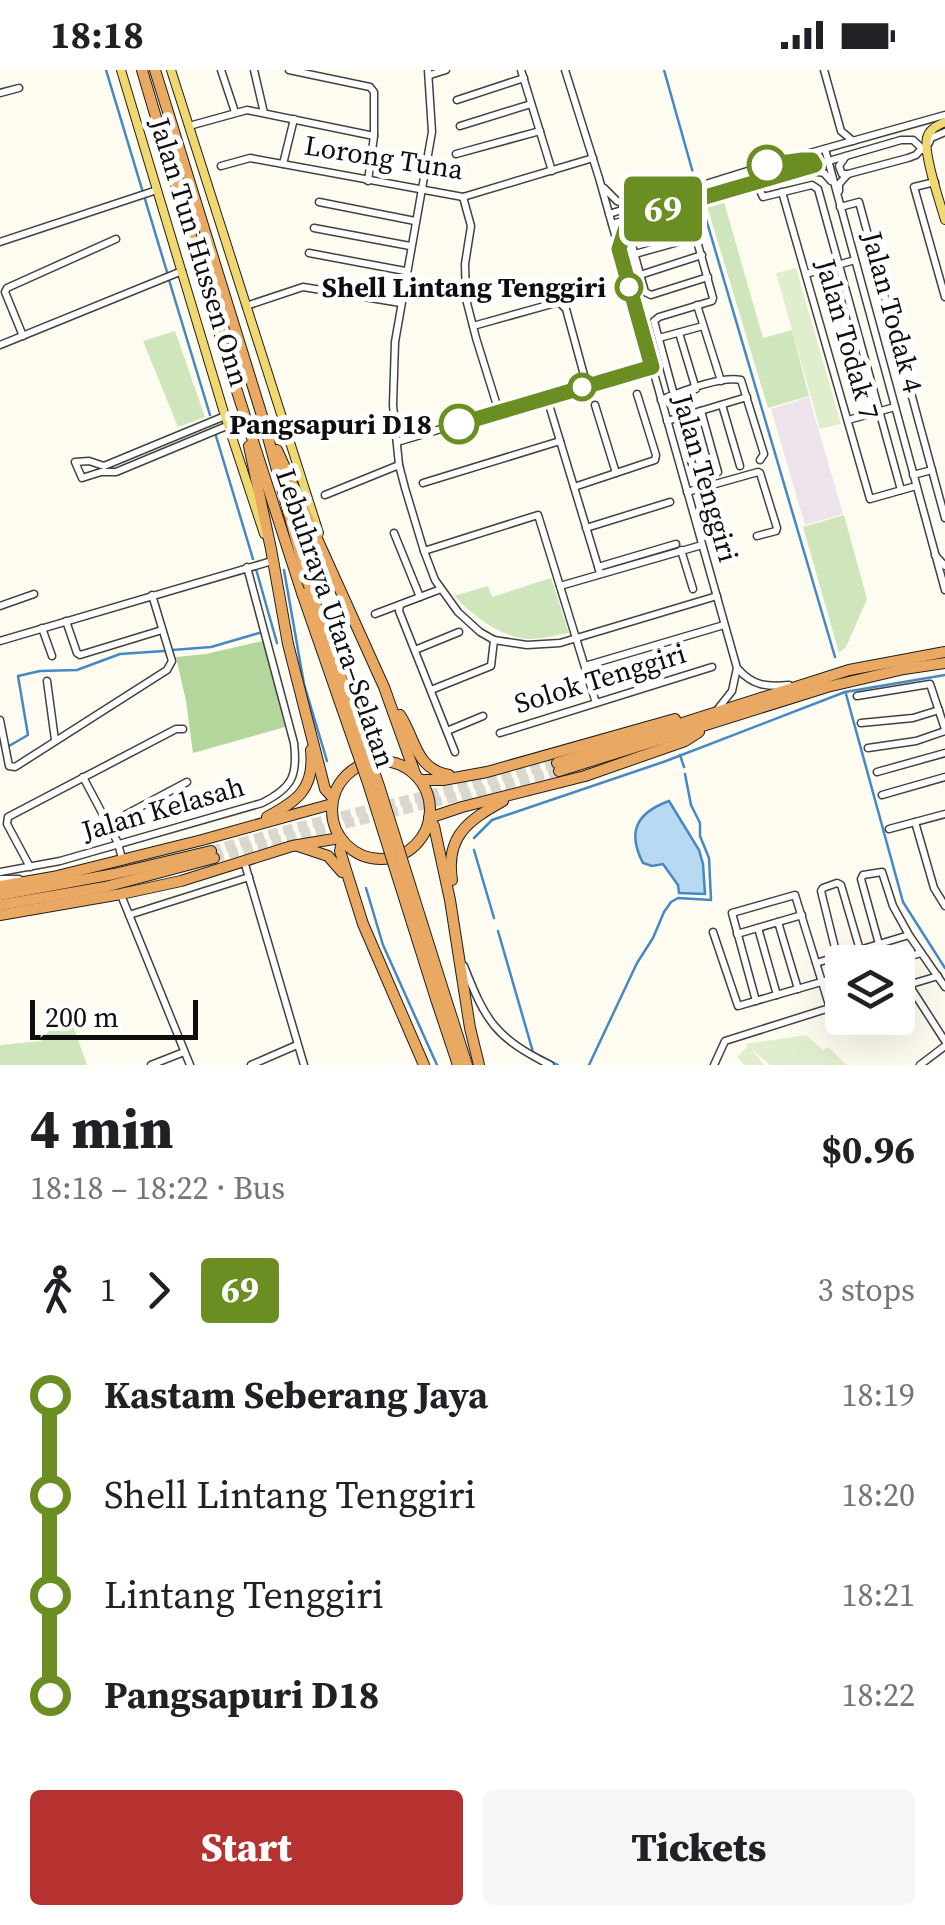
<!DOCTYPE html>
<meta charset="utf-8">
<style>
:root{--surface:#fff;--page:#f6f6f6;--text:#202124;--muted:#757577;--accent:#b53230}
body{margin:0;font-family:"Source Serif 4",serif;background:var(--page);color:var(--text);height:100vh;display:flex;flex-direction:column;font-size:38px;white-space:nowrap}
*{box-sizing:border-box;margin:0}
p{font-size:32px;color:var(--muted)}
.icon{flex:none;width:55px;height:55px;fill:none;stroke:currentColor;stroke-width:2;stroke-linecap:round;stroke-linejoin:round}
.map{position:relative;height:995px;overflow:hidden}
.drawer{display:flex;flex-direction:column;background:var(--surface);flex:1}
.drawer>*{flex:none}
.badge{padding:0 20px;border-radius:8px;font-size:35px;line-height:65px}
.tools{position:absolute;left:825px;top:875px;display:grid;gap:20px}
.tools a{display:grid;place-items:center;width:90px;height:90px;border-radius:10px;background:var(--surface);box-shadow:0 10px 40px #0002;font-size:50px}
.scale{position:absolute;left:30px;bottom:25px;width:168px;box-sizing:border-box;padding-left:10px;border:5px solid #0e0e0e;border-top:0;font-size:28px;line-height:35px;white-space:nowrap;color:#0e0e0e;-webkit-text-stroke:8px #fff;paint-order:stroke}
.map>.badge{position:absolute;translate:-50% -50%;box-shadow:0 0 0 5px #fff}
.legs{display:flex;align-items:center;gap:15px;height:110px;padding:0 30px;font-size:32px}
.legs p{margin-inline-start:auto}
.head{display:flex;align-items:center;justify-content:space-between;height:170px;padding:0 30px}
h1{font-size:55px;font-weight:800;line-height:75px}
.primary-button{display:flex;gap:20px;margin-top:auto;padding:20px 30px}
.primary-button a{flex:1;height:115px;border-radius:10px;background:var(--accent);color:#fff;font-size:40px;font-weight:800;line-height:115px;text-align:center}
.primary-button a+a{background:var(--page);color:var(--text)}
ul{padding:0 30px;list-style:none}
li{display:flex;align-items:center;gap:35px;height:100px;font-size:38px}
li i{display:grid;place-items:center;width:15px;height:100%;margin:0 12px;background:currentColor}
li i::after{content:'';width:25px;height:25px;margin:-12px;border:8px solid;border-radius:50%;background:var(--surface)}
li p{margin-inline-start:auto}
li:first-child i{background:linear-gradient(#0000 50%,currentColor 0)}
li:last-child i{background:linear-gradient(currentColor 50%,#0000 0)}
.status{display:flex;justify-content:space-between;align-items:center;height:70px;padding:0 50px;background:var(--surface);direction:ltr}
.status svg{height:28px;fill:currentColor}
.map>svg:first-child{display:block}
.industrial{fill:#ece3ec}
.green{fill:#cfe6bc}
.forest{fill:#b3d69c}
.pitch{fill:#e1eecd}
.water{fill:#b8d9f2;stroke:#4589c4;stroke-width:2.5}
.lines{fill:none;stroke-linecap:round;stroke-linejoin:round}
.stream{stroke:#4589c4;stroke-width:2.5}
.highway-tunnel{stroke:#dad8ce;stroke-width:10;stroke-dasharray:10 5;stroke-linecap:butt}
.minor-casing{stroke:#414141;stroke-width:9}
.major-casing{stroke:#1f1f1f;stroke-width:10}
.highway-casing{stroke:#1f1f1f;stroke-width:12}
.minor{stroke:#fff;stroke-width:6}
.major{stroke:#efd870;stroke-width:8}
.highway{stroke:#eaa962;stroke-width:10}
.highway-bridge-casing{stroke:#1f1f1f;stroke-width:12;stroke-linecap:butt}
.highway-bridge{stroke:#eaa962;stroke-width:10}
.line-1-casing{stroke:#fff;stroke-width:22}
.line-1{stroke:#6b8e23;stroke-width:15}
.stop-1-dot{fill:#fff;stroke:#6b8e23;stroke-width:5}
.labels{text-anchor:middle;stroke-width:10;stroke-linejoin:round;paint-order:stroke}
.street-label{font-size:28px;fill:#0e0e0e;stroke:#fff}
.stop-label{font-size:28px;font-weight:bold;fill:#0e0e0e;stroke:#fff;text-anchor:end}
</style>
<div class="status"><b>18:18</b><svg viewBox="0 0 49 12"><path d="M0 12V9h3v3zM5 12V6h3v6zM10 12V3h3v9zM15 12V0h3v12zM26 1h20v11H26zM47 4h2v5h-2z"/></svg></div>
<div class="map">
<svg width="945" height="995" viewBox="0 0 945 995">
<rect width="100%" height="100%" fill="#fefcf0"/>
<path class="industrial" d="M809,327L843,444L805,455L771,339Z"/>
<g class="green">
<path d="M724,132L763,268L792,260L809,326L768,338L707,136Z"/>
<path d="M175,261L205,347L178,357L143,271Z"/>
<path d="M844,445L867,529L846,577L839,583L803,457Z"/>
<path d="M551,508L569,563C556,565 542,569 529,569C499,567 474,546 454,526L488,516L492,527Z"/>
<path d="M71,950L87,995H0V975L41,971L55,953Z"/>
</g>
<path class="forest" d="M263,571L285,657L193,683L186,631L176,587L206,584Z"/>
<g class="pitch">
<path d="M796,198L841,354L820,359L776,203Z"/>
<path d="M806,965L823,980L828,977L847,995H770L752,979L764,995H744L737,987L748,976L746,974Z"/>
</g>
<path class="water" d="M669,731L699,780L703,794L705,824L679,823L678,815L663,794L652,796L643,793C627,762 636,743 669,731Z"/>
<g class="lines">
<g class="stream">
<path d="M106,0L167,202"/>
<path d="M664,0L695,110"/>
<path d="M701,132L835,587"/>
<path d="M169,210L210,345"/>
<path d="M216,366L253,489"/>
<path d="M256,499L277,573"/>
<path d="M284,500L304,614L327,691"/>
<path d="M172,580L211,577L259,563"/>
<path d="M846,624L903,832L945,898"/>
<path d="M9,676L28,665L18,606L40,601L77,600L120,584L164,581"/>
<path d="M680,685L684,697"/>
<path d="M474,768L492,750L666,691L845,622L945,605"/>
<path d="M474,780L494,848"/>
<path d="M366,818L383,875L437,995"/>
<path d="M498,861L533,982L558,995"/>
<path d="M589,995L637,893L653,868L664,842L671,832L678,828L711,830L709,788L700,766V753L691,735L685,704"/>
</g>
<g class="highway-tunnel">
<path d="M211,781C325,748 442,723 557,693"/>
<path d="M214,788C328,756 444,731 559,701"/>
</g>
<g class="minor-casing">
<g id="minor">
<path d="M221,0L235,42"/>
<path d="M254,0L264,43"/>
<path d="M289,0L370,17L374,22V66L368,111"/>
<path d="M428,0L432,62L395,272L393,335L399,395L405,418L424,481L435,510L458,542L480,562L494,570L527,575L560,573L717,526"/>
<path d="M521,0L552,101"/>
<path d="M565,0L599,108L737,598L732,621L717,640"/>
<path d="M824,0L841,61L853,71"/>
<path d="M430,5L446,0"/>
<path d="M0,23L19,18"/>
<path d="M457,30L524,8"/>
<path d="M189,56L247,40L374,66"/>
<path d="M460,56L531,34"/>
<path d="M929,73L931,68L945,62"/>
<path d="M825,79L945,520"/>
<path d="M456,84L540,61"/>
<path d="M846,86L839,96L842,104H848"/>
<path d="M283,94L294,49"/>
<path d="M221,96L250,88L463,127L593,88"/>
<path d="M807,100L824,103L831,111"/>
<path d="M935,112L914,117L945,227"/>
<path d="M749,114H757L763,127L812,115L818,119L901,420"/>
<path d="M604,118L617,131L629,136"/>
<path d="M839,121V114L848,104L908,88L916,85L922,78"/>
<path d="M782,122L870,429L916,416"/>
<path d="M463,127L471,156L465,194L466,229L476,268L499,342"/>
<path d="M319,132L415,151"/>
<path d="M840,137L859,132L945,448"/>
<path d="M609,144L767,95L945,45"/>
<path d="M689,145L631,163L630,168L645,222L651,225L708,207"/>
<path d="M612,154L901,70H913L927,83"/>
<path d="M314,158L410,176"/>
<path d="M0,172L157,120"/>
<path d="M620,175L625,159L635,148"/>
<path d="M309,183L405,201"/>
<path d="M635,184L696,167"/>
<path d="M806,204L855,190"/>
<path d="M640,205L702,185"/>
<path d="M697,235L721,311"/>
<path d="M246,236L303,217L401,233"/>
<path d="M473,256L559,232L566,239L587,316"/>
<path d="M679,263L696,319"/>
<path d="M23,266L5,222L7,218L116,169"/>
<path d="M659,268L703,256"/>
<path d="M0,275L182,201"/>
<path d="M674,325L654,251L659,247L712,231L713,228L686,132"/>
<path d="M547,328L600,503"/>
<path d="M661,330C680,322 721,306 741,310L764,384L760,390"/>
<path d="M595,335L616,403"/>
<path d="M722,335L740,396"/>
<path d="M701,341L718,402"/>
<path d="M225,346L104,396L89,391L75,392L82,408L101,402H116L229,355"/>
<path d="M678,348L695,404L701,406"/>
<path d="M848,350L895,337"/>
<path d="M667,351L747,327"/>
<path d="M397,372L651,297"/>
<path d="M913,405L932,400"/>
<path d="M423,413L560,371"/>
<path d="M574,417L655,390L656,385L637,324"/>
<path d="M687,422L758,402L760,403L777,458L776,461L757,466"/>
<path d="M325,425L399,395"/>
<path d="M586,458L670,432"/>
<path d="M394,463L420,527"/>
<path d="M681,480L693,519"/>
<path d="M424,481L538,445L596,633"/>
<path d="M935,485L945,496"/>
<path d="M598,497L676,474"/>
<path d="M560,516L702,475"/>
<path d="M400,535L399,541L455,682"/>
<path d="M0,536L34,524"/>
<path d="M375,544L441,519"/>
<path d="M66,551L77,583L80,585L162,560"/>
<path d="M42,558L52,586"/>
<path d="M0,571L272,491"/>
<path d="M415,580L459,562"/>
<path d="M585,596L724,555"/>
<path d="M738,599C753,616 767,617 789,615"/>
<path d="M47,611L55,670"/>
<path d="M431,620L491,596L494,570"/>
<path d="M857,626L930,614L945,659"/>
<path d="M0,650L9,696L15,697L167,600L172,591L152,525"/>
<path d="M861,653L913,648L939,640"/>
<path d="M447,661L483,646"/>
<path d="M500,663L712,597"/>
<path d="M868,678L916,671L945,661"/>
<path d="M877,702L945,683"/>
<path d="M83,707L118,773L122,789"/>
<path d="M882,725L945,707"/>
<path d="M915,752L934,818L945,836"/>
<path d="M108,754L187,712"/>
<path d="M889,759L945,744"/>
<path d="M244,791L304,995"/>
<path d="M30,797L7,754L8,747L176,659H183"/>
<path d="M0,802L60,791L262,733C292,718 298,706 294,673L247,497"/>
<path d="M0,809H19"/>
<path d="M121,825L190,995"/>
<path d="M129,845L249,807"/>
<path d="M778,852L798,919"/>
<path d="M758,858L777,925"/>
<path d="M713,862L738,936L842,906"/>
<path d="M737,864L802,845"/>
<path d="M879,874L861,809L863,805L882,802L893,836L909,865L945,917"/>
<path d="M837,886L821,821L823,818L837,813L841,815L860,880"/>
<path d="M889,892L921,883"/>
<path d="M816,893L909,865"/>
<path d="M464,896C486,952 495,967 550,995"/>
<path d="M909,915L945,971"/>
<path d="M898,918L938,906"/>
<path d="M756,931L732,843L795,825L830,938"/>
<path d="M151,995L184,982"/>
<path d="M251,995L297,975"/>
<path d="M714,995L725,971L842,934"/>
<path d="M920,995L945,976"/>
</g>
</g>
<g class="major-casing">
<g id="major">
<path d="M121,0L225,346L264,464"/>
<path d="M171,0L319,463"/>
<path d="M945,52C937,56 929,59 927,68C923,84 940,132 945,150"/>
</g>
</g>
<g class="highway-casing">
<g id="highway">
<path d="M142,0L234,312L302,523"/>
<path d="M155,0L263,349L307,510"/>
<path d="M249,376L271,479L288,574L325,719L333,728"/>
<path d="M277,380L384,617L416,706"/>
<path d="M400,645C416,669 415,699 449,705"/>
<circle cx="381" cy="740" r="49"/>
<path d="M557,693L849,600L945,582"/>
<path d="M559,701L827,617L904,599L945,593"/>
<path d="M420,710H443L487,702L675,649"/>
<path d="M267,747C297,731 315,719 311,680"/>
<path d="M429,748L462,737L585,706L685,671L699,662"/>
<path d="M429,750L434,756L450,830L470,958L479,995"/>
<path d="M342,771L340,781L363,854L424,995"/>
<path d="M298,776L328,786L342,802"/>
<path d="M452,810C445,766 469,750 503,731"/>
<path d="M0,816L53,807L202,770L332,734"/>
<path d="M0,825L114,804L211,781"/>
<path d="M0,835L105,817L214,788"/>
<path d="M0,845L121,824L181,811L292,776L340,768"/>
<path d="M445,926L467,995"/>
<path d="M436,929L458,995"/>
</g>
</g>
<use href="#minor" class="minor"/>
<use href="#major" class="major"/>
<use href="#highway" class="highway"/>
<g class="highway-bridge-casing">
<g id="highway-bridge">
<path d="M307,510L379,716L445,926"/>
<path d="M302,523L368,713L436,929"/>
</g>
</g>
<use href="#highway-bridge" class="highway-bridge"/>
</g>
<g class="lines">
<g class="line-1-casing">
<path id="line-1" d="M459,354L652,297L619,179L625,160L636,147L815,95L812,90H802L767,95"/>
</g>
<use href="#line-1" class="line-1"/>
</g>
<g class="stop-1-dot">
<circle cx="767" cy="95" r="18"/>
<circle cx="629" cy="217" r="12"/>
<circle cx="582" cy="317" r="12"/>
<circle cx="459" cy="354" r="18"/>
</g>
<g class="labels">
<g class="street-label">
<text transform="translate(384 87) rotate(9)" y="10">Lorong Tuna</text>
<text transform="translate(200 182) rotate(73)" y="10">Jalan Tun Hussen Onn</text>
<text transform="translate(893 242) rotate(75)" y="10">Jalan Todak 4</text>
<text transform="translate(848 269) rotate(74)" y="10">Jalan Todak 7</text>
<text transform="translate(706 408) rotate(74)" y="10">Jalan Tenggiri</text>
<text transform="translate(336 548) rotate(71)" y="10">Lebuhraya Utara–Selatan</text>
<text transform="translate(600 608) rotate(-17)" y="10">Solok Tenggiri</text>
<text transform="translate(163 738) rotate(-16)" y="10">Jalan Kelasah</text>
</g>
<g class="stop-label">
<text x="606" y="227">Shell Lintang Tenggiri</text>
<text x="432" y="364">Pangsapuri D18</text>
</g>
</g>
</svg>
<div class="tools">
<a><svg class="icon" aria-label="layers" viewBox="0 0 24 24"><path d="M12 4l9 5-9 5-9-5zM3 14l9 5 9-5"/></svg></a>
</div>
<div class="scale">200 m</div>
<b class="badge" style="left:663px;top:139px;background:#6b8e23;color:#fff">69</b>
</div>
<section class="drawer">
<div class="head"><div><h1>4 min</h1><p>18:18 – 18:22 · Bus</p></div><b>$0.96</b></div>
<div class="legs"><svg class="icon" aria-label="walk" viewBox="0 0 24 24"><circle cx="13" cy="4" r="2"/><path d="M13 8l-2 6 4 7M11 14l-3 7M7 12l3-4h3l4 4"/></svg>1<svg class="icon" aria-label="forward" viewBox="0 0 24 24"><path d="M9 5l7 7-7 7"/></svg><b class="badge" style="background:#6b8e23;color:#fff">69</b><p>3 stops</p></div>
<ul>
<li><i style="color:#6b8e23"></i><b>Kastam Seberang Jaya</b><p>18:19</p></li>
<li><i style="color:#6b8e23"></i><span>Shell Lintang Tenggiri</span><p>18:20</p></li>
<li><i style="color:#6b8e23"></i><span>Lintang Tenggiri</span><p>18:21</p></li>
<li><i style="color:#6b8e23"></i><b>Pangsapuri D18</b><p>18:22</p></li>
</ul>
<div class="primary-button"><a>Start</a><a>Tickets</a></div>
</section>
